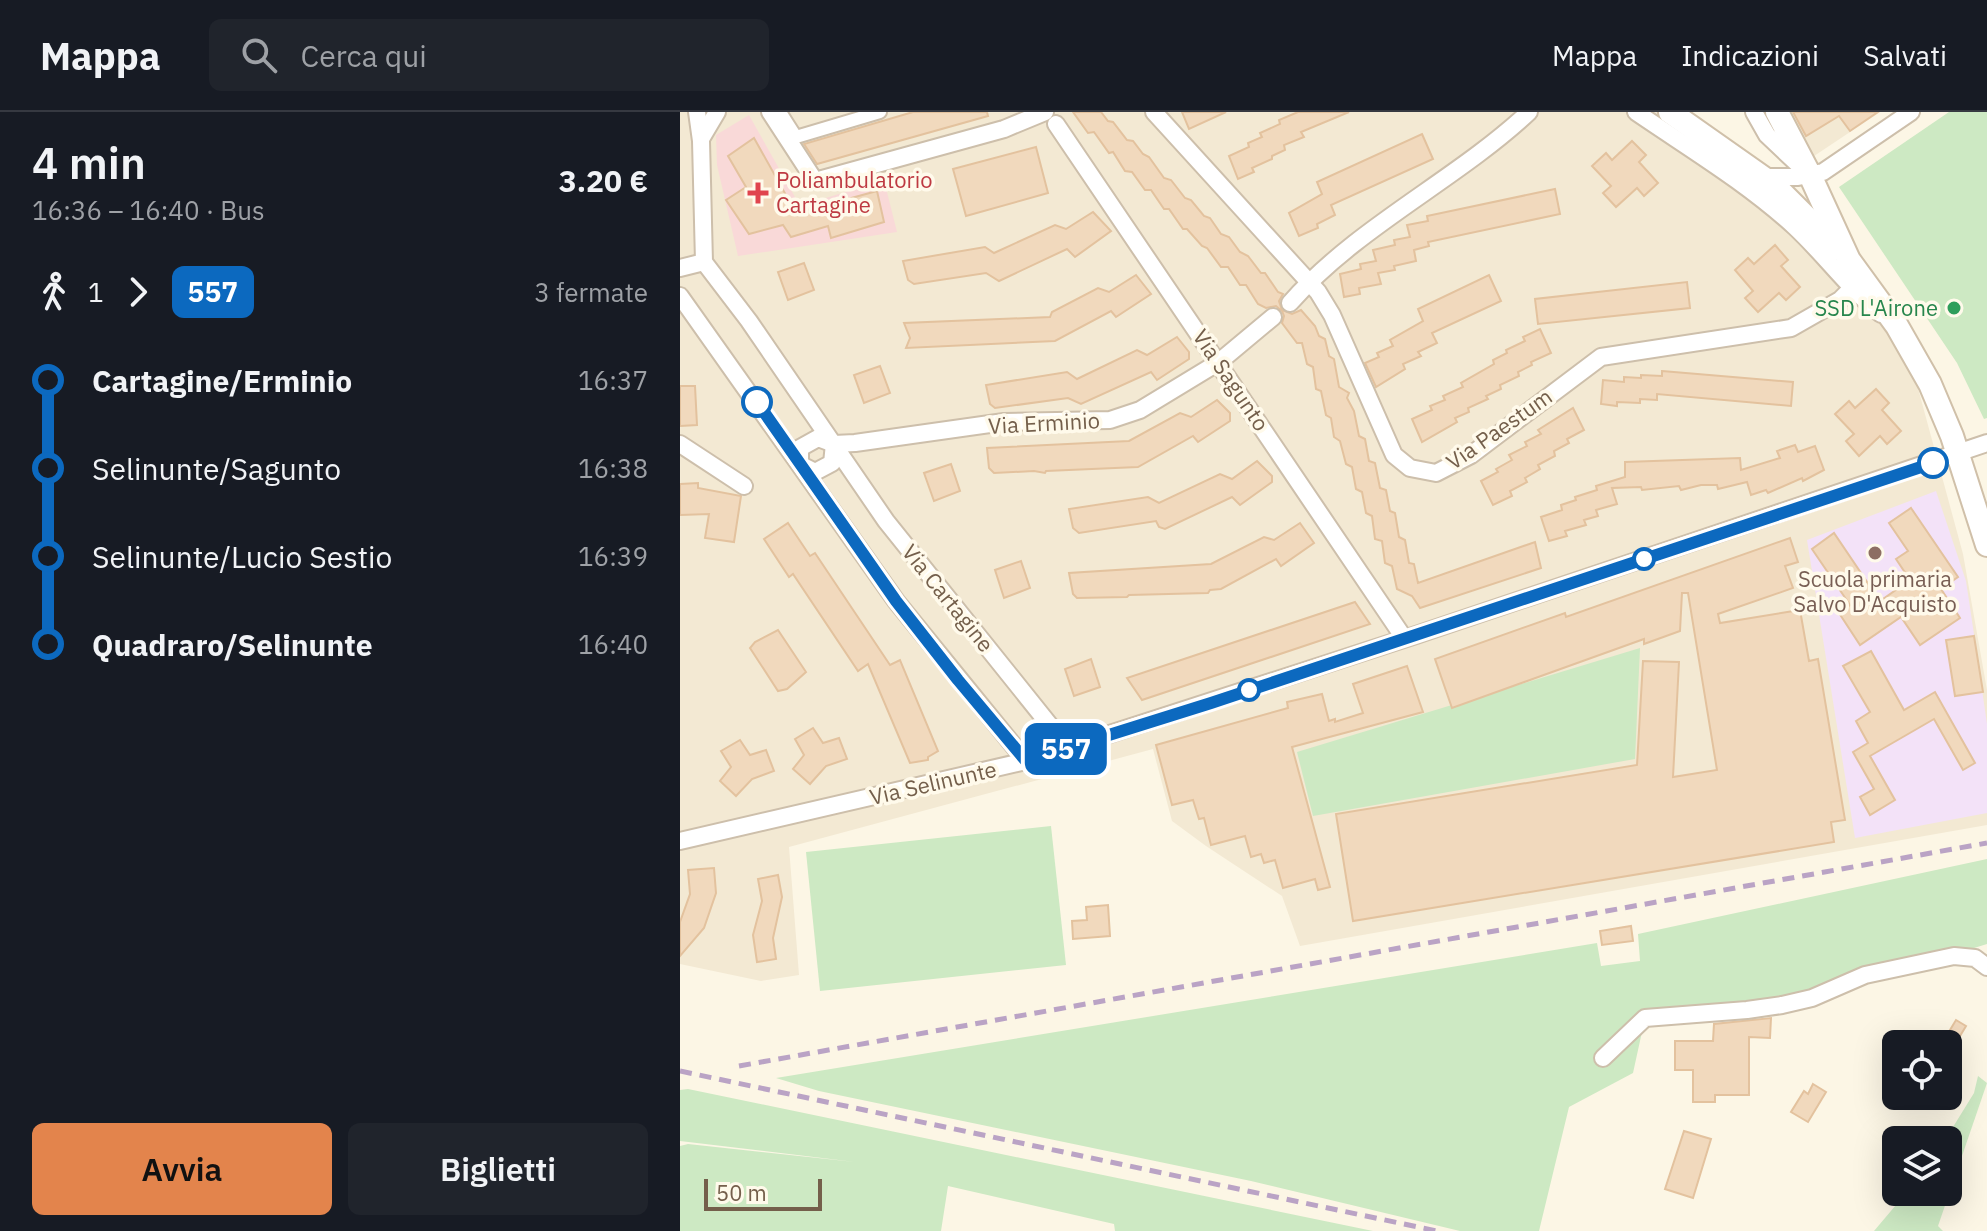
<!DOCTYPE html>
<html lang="it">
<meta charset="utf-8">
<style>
:root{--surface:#171b24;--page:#20242c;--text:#f1f3f6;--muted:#9ea1a6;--line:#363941;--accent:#e3844c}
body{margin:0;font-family:"IBM Plex Sans",sans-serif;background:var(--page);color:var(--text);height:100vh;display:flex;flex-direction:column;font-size:30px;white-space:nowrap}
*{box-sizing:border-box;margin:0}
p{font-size:26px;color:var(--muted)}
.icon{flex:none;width:44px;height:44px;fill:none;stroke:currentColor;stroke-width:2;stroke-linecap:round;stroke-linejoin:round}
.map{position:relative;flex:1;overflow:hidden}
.sheet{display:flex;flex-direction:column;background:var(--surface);width:680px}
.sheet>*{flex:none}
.badge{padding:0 16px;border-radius:12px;font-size:28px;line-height:52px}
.controls{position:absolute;left:1202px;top:918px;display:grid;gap:16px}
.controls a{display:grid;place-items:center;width:80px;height:80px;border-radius:12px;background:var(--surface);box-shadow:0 8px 32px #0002;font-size:40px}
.scale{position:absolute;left:24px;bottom:20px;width:118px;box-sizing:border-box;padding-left:8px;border:4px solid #745f4b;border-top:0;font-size:22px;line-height:28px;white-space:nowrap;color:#745f4b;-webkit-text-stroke:6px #fffaeb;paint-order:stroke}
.map>.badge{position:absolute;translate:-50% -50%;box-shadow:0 0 0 4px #fff}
.legs{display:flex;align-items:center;gap:12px;height:88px;padding:0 32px;font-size:26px}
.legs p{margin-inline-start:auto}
.head{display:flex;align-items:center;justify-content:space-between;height:136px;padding:0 32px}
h1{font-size:44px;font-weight:600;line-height:60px}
.cta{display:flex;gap:16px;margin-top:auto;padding:16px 32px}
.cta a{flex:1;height:92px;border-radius:12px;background:var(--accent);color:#111;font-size:32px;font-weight:600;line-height:92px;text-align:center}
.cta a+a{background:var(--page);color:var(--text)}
ul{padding:0 32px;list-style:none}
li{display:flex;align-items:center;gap:28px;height:88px;font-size:30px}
li i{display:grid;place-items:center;width:12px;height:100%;margin:0 10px;background:currentColor}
li i::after{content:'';width:20px;height:20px;margin:-10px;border:6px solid;border-radius:50%;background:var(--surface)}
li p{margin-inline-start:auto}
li:first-child i{background:linear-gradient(#0000 50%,currentColor 0)}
li:last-child i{background:linear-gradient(currentColor 50%,#0000 0)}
header{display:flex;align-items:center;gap:48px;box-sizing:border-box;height:112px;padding:0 40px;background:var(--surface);border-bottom:2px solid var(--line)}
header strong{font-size:38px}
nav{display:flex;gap:44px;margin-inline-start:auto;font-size:28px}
.search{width:560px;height:72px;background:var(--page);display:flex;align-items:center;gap:20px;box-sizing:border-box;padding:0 28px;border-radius:12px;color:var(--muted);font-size:30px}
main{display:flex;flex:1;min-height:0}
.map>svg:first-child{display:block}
.residential{fill:#f3e9d3}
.education{fill:#f3e2f8}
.medical{fill:#f9d9d8}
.green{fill:#cde9c3}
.building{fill:#f1d9bd;stroke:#e3c29e;stroke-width:2}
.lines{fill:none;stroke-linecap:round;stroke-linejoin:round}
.pedestrian-casing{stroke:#cdbfab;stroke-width:16}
.minor-casing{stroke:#cdbfab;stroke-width:20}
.secondary-casing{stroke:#d0c0a9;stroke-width:26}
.pedestrian{stroke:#fff;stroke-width:12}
.minor{stroke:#fff;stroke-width:16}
.secondary{stroke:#fff;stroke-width:22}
.rail{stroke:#baa3c5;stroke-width:5;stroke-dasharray:12 8;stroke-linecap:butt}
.line-1-casing{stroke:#fff;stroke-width:18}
.line-1{stroke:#0c69bf;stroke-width:12}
.health-dot{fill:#e0444e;stroke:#fffaeb;stroke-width:3}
.leisure-dot{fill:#2e9e5b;stroke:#fffaeb;stroke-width:3}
.stop-1-dot{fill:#fff;stroke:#0c69bf;stroke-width:4}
.education-dot{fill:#8d6e63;stroke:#fffaeb;stroke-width:3}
.labels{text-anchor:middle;stroke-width:7;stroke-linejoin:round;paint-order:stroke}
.health-label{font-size:22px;fill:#be3a42;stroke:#fffaeb;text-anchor:start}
.leisure-label{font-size:22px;fill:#27864d;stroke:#fffaeb;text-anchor:end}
.street-label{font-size:22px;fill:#745f4b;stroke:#fffaeb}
.education-label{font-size:22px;fill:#785e54;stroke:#fffaeb}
</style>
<header>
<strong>Mappa</strong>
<div class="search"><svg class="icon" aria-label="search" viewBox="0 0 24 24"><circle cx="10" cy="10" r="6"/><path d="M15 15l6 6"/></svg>Cerca qui</div>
<nav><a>Mappa</a><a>Indicazioni</a><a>Salvati</a></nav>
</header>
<main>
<section class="sheet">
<div class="head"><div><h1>4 min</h1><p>16:36 – 16:40 · Bus</p></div><b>3.20 €</b></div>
<div class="legs"><svg class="icon" aria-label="walk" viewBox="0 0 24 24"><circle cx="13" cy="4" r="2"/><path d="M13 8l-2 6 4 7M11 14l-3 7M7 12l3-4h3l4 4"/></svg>1<svg class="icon" aria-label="forward" viewBox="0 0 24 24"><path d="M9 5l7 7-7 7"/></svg><b class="badge" style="background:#0c69bf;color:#fff">557</b><p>3 fermate</p></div>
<ul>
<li><i style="color:#0c69bf"></i><b>Cartagine/Erminio</b><p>16:37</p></li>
<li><i style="color:#0c69bf"></i><span>Selinunte/Sagunto</span><p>16:38</p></li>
<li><i style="color:#0c69bf"></i><span>Selinunte/Lucio Sestio</span><p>16:39</p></li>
<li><i style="color:#0c69bf"></i><b>Quadraro/Selinunte</b><p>16:40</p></li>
</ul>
<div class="cta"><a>Avvia</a><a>Biglietti</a></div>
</section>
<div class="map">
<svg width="1307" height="1119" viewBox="0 0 1307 1119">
<rect width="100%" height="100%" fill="#fcf6e5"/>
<g class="residential">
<path d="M0,0H977L1081,63L1220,210L1283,442L1307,578V713L620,834L602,784L526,734L492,709L473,637L109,735L119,863L81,869L0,852Z"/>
<path d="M1108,0H1200L1134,44Z"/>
</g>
<path class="education" d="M1256,379L1286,469L1291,502L1307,612V701L1175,726L1127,428Z"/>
<path class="medical" d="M69,3L120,94L204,68L217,120L58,144L37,53L36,23Z"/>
<g class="green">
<path d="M1269,0H1307V306L1304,307L1277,251L1159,75Z"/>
<path d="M960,536L955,647L633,704L617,640Z"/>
<path d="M371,714L386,853L140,879L126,740Z"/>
<path d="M1307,747V832L1132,886L965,906L953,961L889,995L859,1119H780L571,1069L139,979L96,966L917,831L921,854L960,849L958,822Z"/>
<path d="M1298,964L1307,971L1258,1114L1263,1119H1194L1227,1080H1268V1028H1265L1294,981Z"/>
<path d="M8,977L693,1119H435L434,1112L268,1074L261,1119H0V1034L8,1032L175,1050L0,1029V978Z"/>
</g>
<g class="building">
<path d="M233,0H307L308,4L137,52L124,32Z"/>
<path d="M393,0H421L428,9L433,10L447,28L453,29L463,42L469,45L484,66L491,68L505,86L511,88L524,104L530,106L541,122L549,125L560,140L568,144L581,161H585L598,180L603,182L599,189L602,198L612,202L621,198L635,214L639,224L645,227L649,244L654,247L659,275L669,281L667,286L674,299L679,324L685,327L689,349L695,351L700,376L706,378L710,399L715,401L719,425L725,428L729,451L734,452L738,471L855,430L861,456L740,496L732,484L717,477L712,454L705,451L702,429L695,427L692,404L686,401L682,380L676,377L672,355L666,352L660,329L654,325L651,306L646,303L641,279L636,277L633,255L627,252L622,231H617L602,211L604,204L602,199L596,194L586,196L578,192L566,173H560L548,155H541L527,136L522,134L507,117H503L489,97H484L471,78H465L452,60L445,59L433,40L429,41L414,20L408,21Z"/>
<path d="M502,0H546L509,17Z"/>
<path d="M618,0H669L621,20L624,25L604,33L605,38L592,44V47L572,56L574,60L558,67L549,44L569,35L568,31L582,25L580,21L600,12L599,8Z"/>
<path d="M1113,0H1198L1170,19L1159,4L1126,24Z"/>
<path d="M742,22L753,47L651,93L655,103L637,112L638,116L619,124L609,101L642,82L637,70Z"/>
<path d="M74,26L116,101L197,79L204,110L151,126L148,114L111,125L103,113L69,122L46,88L66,75L48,44Z"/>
<path d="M952,29L966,43L959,50L978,71L964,84L957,76L936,95L923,81L931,74L912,54L926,41L932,48Z"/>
<path d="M356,35L368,81L286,104L273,57Z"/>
<path d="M875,77L880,102L748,130L749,134L734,138L736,149L714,154L715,158L698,161L701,172L679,176L680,182L664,185L660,162L681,157L680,152L696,149L693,138L715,133L714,128L730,125L727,113L748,109L747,104Z"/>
<path d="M413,100L431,119L395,145L387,137L319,169L306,161L234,172L228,168L223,149L305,135L314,141L375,113L386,117Z"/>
<path d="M1095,133L1108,148L1101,154L1120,175L1106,188L1099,181L1078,200L1065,186L1073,179L1055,158L1068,146L1074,152Z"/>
<path d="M124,151L134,178L108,188L98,160Z"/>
<path d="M456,163L471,182L436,205L431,199L375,229L226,236L230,226L224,211L370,205L372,200L418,176L429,180Z"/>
<path d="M809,163L821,189L752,221L757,231L738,240L741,244L723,252L725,257L696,275L685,251L699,245L697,241L713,234L710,228L743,209L738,197Z"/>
<path d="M1007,170L1010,196L858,212L855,187Z"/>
<path d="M860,217L871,241L851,250L852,253L838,260L839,264L820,273L821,277L806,284L808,287L788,296L789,300L775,306L777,310L742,330L732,307L752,298L750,294L765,288L763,284L783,275L781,271L814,252L813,248L827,241L826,238L845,229L843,225Z"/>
<path d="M497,225L509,240V247L477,268L471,260L401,292L388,286L315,296L310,292L306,273L387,260L397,267L457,238L467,243Z"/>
<path d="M200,254L210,281L184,291L174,263Z"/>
<path d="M982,259L1113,270L1111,294L977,282V288L960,287V291L937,290V294L921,292L923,268L944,270V265L961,266V263L982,264Z"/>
<path d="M0,274H15L17,313L0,314Z"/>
<path d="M1196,277L1209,291L1202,298L1221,319L1207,332L1200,324L1179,344L1166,329L1174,322L1155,302L1169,289L1175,296Z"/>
<path d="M537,288L550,301V309L518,330L513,324L458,355L366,359L365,361L354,359L314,361L309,356L307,336L449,329L500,301L511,305Z"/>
<path d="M893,296L904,318L887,327L889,331L874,339L875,344L858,353L860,357L845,366L847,370L830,379L832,384L813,393L801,369L818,360L816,357L832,348L829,343L847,334L845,330L861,322L858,318Z"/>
<path d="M1115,333L1118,340L1135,334L1144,358L1123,369L1122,366L1088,381L1086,378L1071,383L1067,370L1038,377L1037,373H1021L1001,378L999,374L962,378L961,375L932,376L937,392L916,398L918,404L904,408L906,413L885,419L887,424L869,429L861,405L882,398L881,393L896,388L895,385L917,378L916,374L945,365V350L1060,346L1061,358L1100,346L1097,339Z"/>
<path d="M577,349L592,364V370L560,393L552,385L485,417L479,415L476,409L399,421L393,416L389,397L468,385L479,391L540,362L552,367Z"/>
<path d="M271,352L280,379L254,389L244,361Z"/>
<path d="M18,371V376L61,384L54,430L25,426L29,402L0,403V372Z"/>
<path d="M1231,396L1278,465L1261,477L1280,506L1240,533L1221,505L1180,533L1159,501L1170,493L1132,437L1154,421L1200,489L1230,468L1216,447L1228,439L1209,411Z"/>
<path d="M108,411L130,444L135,441L210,553L220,548L258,639L248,645V648L230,651L188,552L178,559L113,462L109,465L84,427Z"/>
<path d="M620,411L634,431L601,454L596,447L541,477L530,478L528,481L449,483L447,485L397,486L393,482L389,461L531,452L584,425L594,428Z"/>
<path d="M1110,426L1118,450L1105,454L1113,476L1038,502L1040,511L1120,498L1129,549L1138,547L1165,708L1151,710L1154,730L673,809L656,702L957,653L963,549L999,550L993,665L1037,658L1008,481H1002L1000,519L964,532V527L772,596L755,547L885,501L886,505Z"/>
<path d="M341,449L350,476L324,486L315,458Z"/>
<path d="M675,490L690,512L462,588L447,566Z"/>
<path d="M98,518L126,560L107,577L98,579L70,536L75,530Z"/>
<path d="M1294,524L1303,580L1275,584L1266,528Z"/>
<path d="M1191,539L1224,598L1255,580L1295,651L1283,658L1254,607L1190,644L1215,688L1190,703L1180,685L1194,677L1173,640L1188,631L1176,609L1190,600L1163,554Z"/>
<path d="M411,547L420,575L394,584L385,557Z"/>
<path d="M727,554L743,600L612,635L650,775L638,778L635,767L603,776L595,748L584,751L581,742L571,745L565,724L531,733L524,706L519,707L513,688L492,693L476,633L608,596L607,590L642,582L649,609L655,607V610L683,601L673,572Z"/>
<path d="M133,616L143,631L159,626L167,647L146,654L130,672L113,657L124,643L115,627Z"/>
<path d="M60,628L70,643L86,638L94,659L72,667L56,684L40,669L51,655L41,639Z"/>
<path d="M34,756L36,781L24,816L0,844V810L10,782L8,758Z"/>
<path d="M98,763L102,785L93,826L96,847L77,850L73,823L82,789L78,767Z"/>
<path d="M428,793L430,824L393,827L392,809L407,808L406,795Z"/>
<path d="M951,814L953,829L922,833L920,819Z"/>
<path d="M1091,906L1090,926L1069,925V983H1035V990H1013V958H995V929H1033L1034,912Z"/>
<path d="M1276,908L1286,914L1277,929L1267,923Z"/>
<path d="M1133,972L1146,980L1128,1010L1111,1000L1124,979L1128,982Z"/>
<path d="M1004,1019L1031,1027L1013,1086L985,1077Z"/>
</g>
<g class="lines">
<g class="pedestrian-casing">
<path id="pedestrian" d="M100,0L116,25L200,0"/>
</g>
<g class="minor-casing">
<g id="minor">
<path d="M17,0L21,29L24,150L69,209L206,409L388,636"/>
<path d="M90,0L135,69L324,17L365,0"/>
<path d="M474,0L638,180L652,203L714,343L730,356L756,361L791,343L921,245L1111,216L1160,188L1181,167"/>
<path d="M956,0C1010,37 1067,71 1115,115C1145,143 1168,176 1201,202"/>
<path d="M1074,0L1087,23L1123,57"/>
<path d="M376,12L724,526"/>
<path d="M21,27L37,0"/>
<path d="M1080,65H1118L1143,60L1231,0"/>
<path d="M0,156L24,150"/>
<path d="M0,184L216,489L346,649"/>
<path d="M610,191C678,114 775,69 849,0"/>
<path d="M0,332L64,374"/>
<path d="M120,352V336L138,326L154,332L175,331L324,310L430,308L460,298L539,250L593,205"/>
<path d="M121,353L135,360L152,351L154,332"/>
<path d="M0,729L346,649L736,523L1307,331"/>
<path d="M923,946L965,906L1067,898L1102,893L1132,886L1185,863L1274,844L1295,846L1307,855"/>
</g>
</g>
<g class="secondary-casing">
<g id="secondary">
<path d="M990,0L1095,74L1157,136"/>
<path d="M1097,0L1130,63L1169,148L1217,214L1250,272L1272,324L1307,433"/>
</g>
</g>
<use href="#pedestrian" class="pedestrian"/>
<use href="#minor" class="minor"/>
<use href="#secondary" class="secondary"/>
<g class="rail">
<path d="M59,954L1307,731"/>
<path d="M0,959L757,1119"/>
</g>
</g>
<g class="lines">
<g class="line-1-casing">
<path id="line-1" d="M77,290L216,489L278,568L346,649L531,591L1253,351"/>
</g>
<use href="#line-1" class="line-1"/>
</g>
<path class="health-dot" d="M74 69h8v8h8v8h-8v8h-8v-8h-8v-8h8z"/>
<circle class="leisure-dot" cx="1274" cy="196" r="8"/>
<g class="stop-1-dot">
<circle cx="77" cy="290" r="14"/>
<circle cx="1253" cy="351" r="14"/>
<circle cx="964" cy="447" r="10"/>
<circle cx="569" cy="578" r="10"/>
</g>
<circle class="education-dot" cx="1195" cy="441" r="8"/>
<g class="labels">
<g class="health-label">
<text x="96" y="76">Poliambulatorio<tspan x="96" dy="25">Cartagine</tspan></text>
</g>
<g class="leisure-label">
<text x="1258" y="204">SSD L'Airone</text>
</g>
<g class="street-label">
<text transform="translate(551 268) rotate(56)" y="8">Via Sagunto</text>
<text transform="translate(364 311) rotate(-3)" y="8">Via Erminio</text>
<text transform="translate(819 317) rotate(-35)" y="8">Via Paestum</text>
<text transform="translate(268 486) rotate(51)" y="8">Via Cartagine</text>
<text transform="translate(253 671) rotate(-13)" y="8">Via Selinunte</text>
</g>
<g class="education-label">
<text x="1195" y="475">Scuola primaria<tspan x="1195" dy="25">Salvo D'Acquisto</tspan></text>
</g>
</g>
</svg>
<div class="controls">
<a><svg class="icon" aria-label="locate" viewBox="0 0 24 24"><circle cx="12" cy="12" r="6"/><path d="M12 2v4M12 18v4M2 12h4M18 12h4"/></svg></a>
<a><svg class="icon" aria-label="layers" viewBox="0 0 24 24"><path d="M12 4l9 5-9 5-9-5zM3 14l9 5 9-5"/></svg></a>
</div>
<div class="scale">50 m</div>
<b class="badge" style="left:386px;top:637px;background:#0c69bf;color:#fff">557</b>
</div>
</main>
